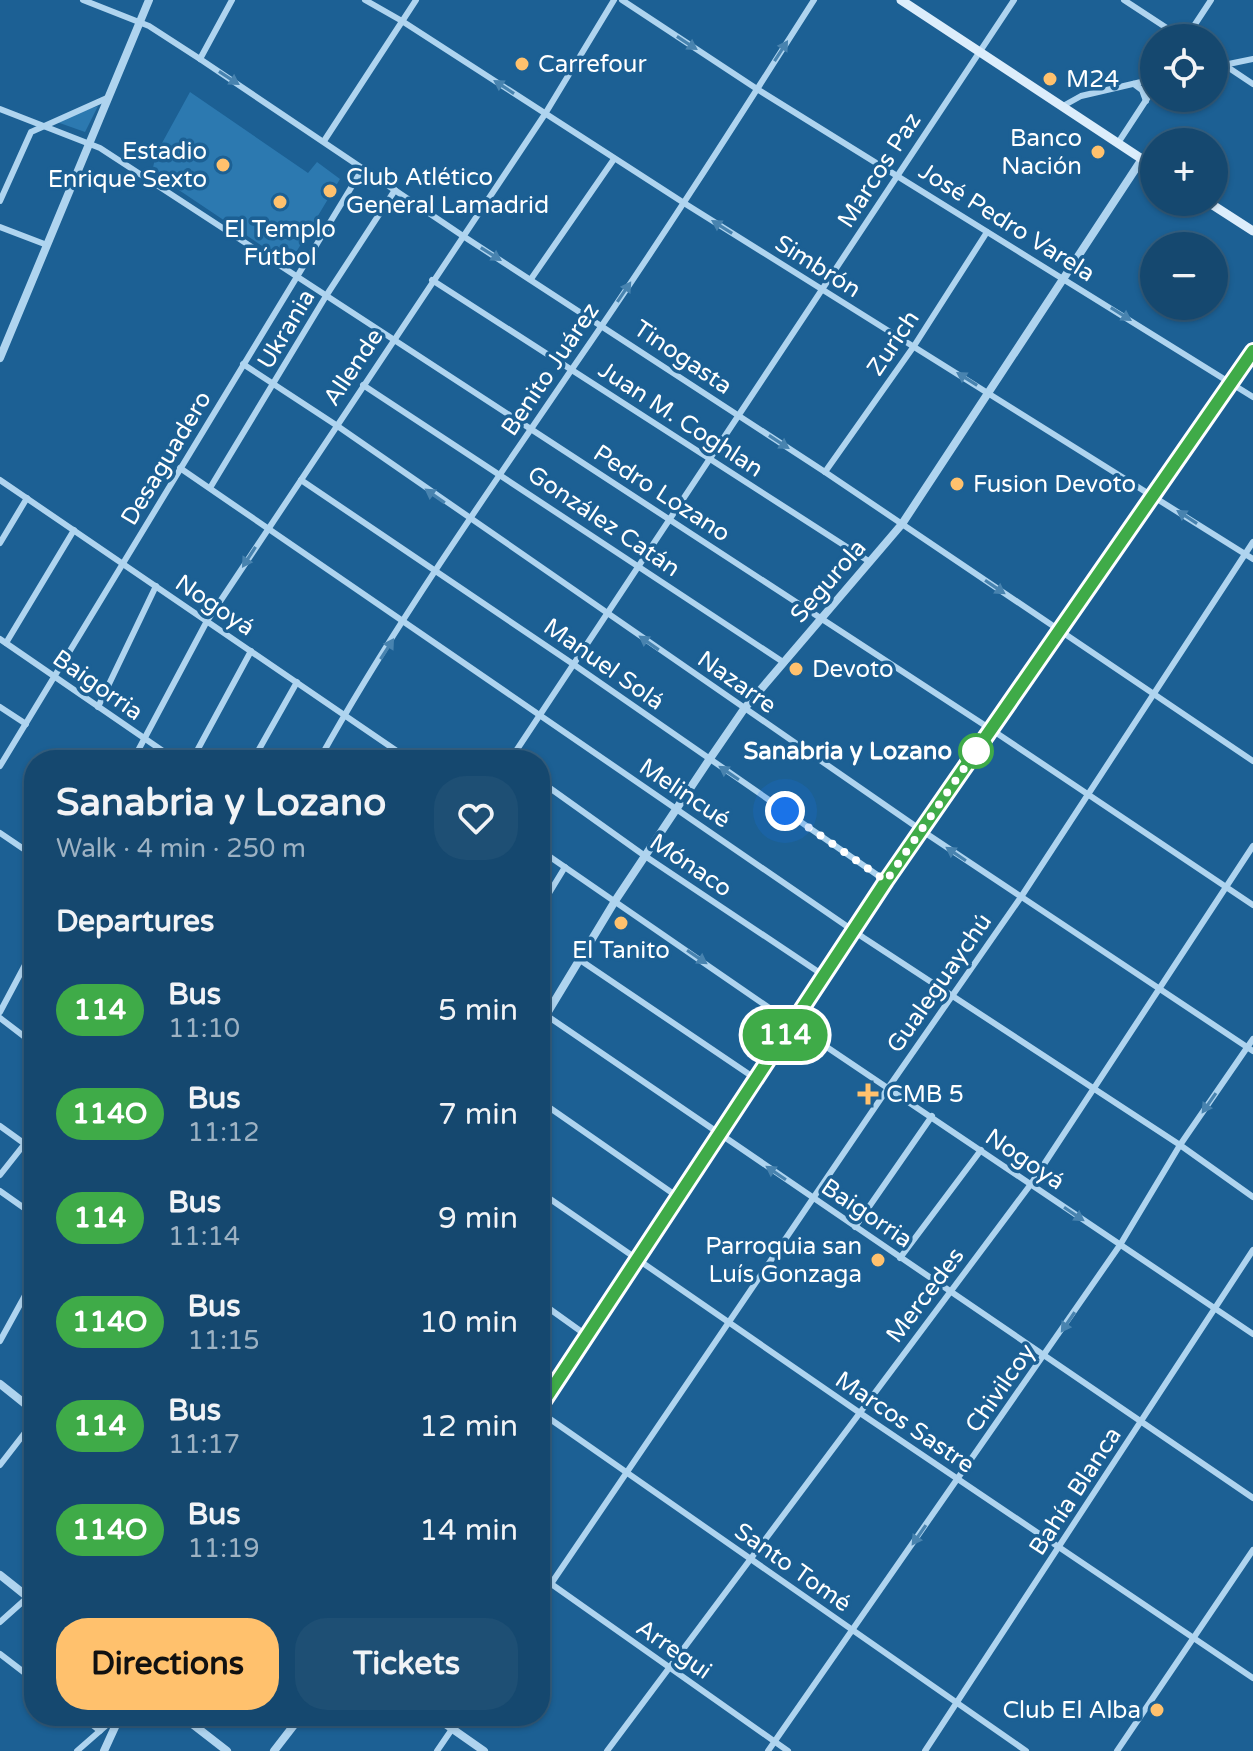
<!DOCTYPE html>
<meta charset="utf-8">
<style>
:root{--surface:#15486f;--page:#1e4f74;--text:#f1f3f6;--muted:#9db2c3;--line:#346082;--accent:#ffc16d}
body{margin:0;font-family:"Varela Round",sans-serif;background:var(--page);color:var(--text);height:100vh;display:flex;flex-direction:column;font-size:30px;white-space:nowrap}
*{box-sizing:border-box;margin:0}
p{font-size:26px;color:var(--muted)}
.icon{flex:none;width:44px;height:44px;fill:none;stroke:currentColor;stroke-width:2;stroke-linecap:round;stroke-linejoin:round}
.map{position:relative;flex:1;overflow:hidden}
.drawer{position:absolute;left:24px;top:750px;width:526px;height:976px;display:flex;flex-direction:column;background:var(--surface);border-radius:32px;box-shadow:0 2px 6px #0004,0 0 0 2px var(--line)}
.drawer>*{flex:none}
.badge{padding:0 16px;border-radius:26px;font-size:28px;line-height:52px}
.controls{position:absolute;left:1140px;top:24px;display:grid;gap:16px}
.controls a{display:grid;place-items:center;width:88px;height:88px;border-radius:50%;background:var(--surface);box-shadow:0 2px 6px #0004,0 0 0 2px var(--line);font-size:40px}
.you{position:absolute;width:40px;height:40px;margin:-20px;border:6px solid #fff;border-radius:50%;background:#1a73e8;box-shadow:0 0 0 12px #1a73e833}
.map>.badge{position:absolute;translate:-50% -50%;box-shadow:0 0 0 4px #fff}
h2{padding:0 32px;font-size:30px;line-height:72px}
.round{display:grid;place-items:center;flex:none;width:84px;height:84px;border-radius:32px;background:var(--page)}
.summary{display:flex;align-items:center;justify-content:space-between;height:136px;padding:0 32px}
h1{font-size:38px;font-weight:800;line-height:60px}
.action{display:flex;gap:16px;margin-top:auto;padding:16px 32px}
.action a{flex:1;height:92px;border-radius:32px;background:var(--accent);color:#111;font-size:32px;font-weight:800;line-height:92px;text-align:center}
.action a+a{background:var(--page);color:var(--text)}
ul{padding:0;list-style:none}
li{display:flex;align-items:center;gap:24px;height:104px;padding:0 32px}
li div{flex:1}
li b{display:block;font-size:30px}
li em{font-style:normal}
li .badge{min-width:88px;font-weight:700;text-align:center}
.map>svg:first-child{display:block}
.green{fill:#2c79b0}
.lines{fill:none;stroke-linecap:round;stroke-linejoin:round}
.minor{stroke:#afd4ef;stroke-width:6}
.tertiary{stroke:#afd4ef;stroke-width:8}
.secondary{stroke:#dcedfb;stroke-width:9}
.oneway{fill:#4883af}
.line-casing{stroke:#fff;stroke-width:18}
.line{stroke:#3fab48;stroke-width:12}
.walk{stroke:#fff;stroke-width:8;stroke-dasharray:0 14.4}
.poi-dot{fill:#ffc16d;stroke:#1c6094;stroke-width:3}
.stop-dot{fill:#fff;stroke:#3fab48;stroke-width:4}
.labels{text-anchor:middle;stroke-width:7;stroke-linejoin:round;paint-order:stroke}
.poi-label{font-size:24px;fill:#fff;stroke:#1c6094;text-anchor:start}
.street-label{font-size:24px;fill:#fff;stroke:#1c6094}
.stop-label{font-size:24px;font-weight:bold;fill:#fff;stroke:#1c6094;text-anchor:end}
</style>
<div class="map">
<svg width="1253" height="1751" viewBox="0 0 1253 1751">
<rect width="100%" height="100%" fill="#1c6094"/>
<g class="green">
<path d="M190,92L308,173L317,162L340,179L289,264L152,172L156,154Z"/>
<path d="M98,106L85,132L54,121Z"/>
</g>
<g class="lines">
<g class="minor">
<path d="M83,0L149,26L200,59L463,236L825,472L1253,761"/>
<path d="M365,0L402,21L684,203L1253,559"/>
<path d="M622,0L757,89L1253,397"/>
<path d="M1124,0L1182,38"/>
<path d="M1186,38L1211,0"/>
<path d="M1214,58L1253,84"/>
<path d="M200,59L232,0"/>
<path d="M1214,67L1253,59"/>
<path d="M1134,84L1142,90L1146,101"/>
<path d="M1063,106L1081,96L1154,79"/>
<path d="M0,109L100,148L992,730L1253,905"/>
<path d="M324,141L416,0"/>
<path d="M1118,143L1154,88"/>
<path d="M0,201L31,132L107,98"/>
<path d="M0,227L47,245"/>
<path d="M531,279L614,159"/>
<path d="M432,280L870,562"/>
<path d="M243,364L336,425L921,830L1253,1051"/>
<path d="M363,385L783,662"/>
<path d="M180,468L864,938L1180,1145L1253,1197"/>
<path d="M825,472L914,346L987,232"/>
<path d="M0,480L410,760"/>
<path d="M301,480L573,664L886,881"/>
<path d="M210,488L326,296L395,190"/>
<path d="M0,543L27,498"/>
<path d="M0,639L176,760"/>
<path d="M6,643L74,530"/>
<path d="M0,707L26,724"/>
<path d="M98,707L156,586"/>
<path d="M133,760L207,621L545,114L614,0"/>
<path d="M192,760L251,651"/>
<path d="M253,760L297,682"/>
<path d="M319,760C394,625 485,497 572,369C656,248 735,124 814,0"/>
<path d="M510,760L1014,0"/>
<path d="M0,766L363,168"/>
<path d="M540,781L645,856L823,975"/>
<path d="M0,833L34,856"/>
<path d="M540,850L797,1027L1253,1334"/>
<path d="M540,908L565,867"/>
<path d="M580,960L756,1079"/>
<path d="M540,1011L1253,1498"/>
<path d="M0,1012L34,948"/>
<path d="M0,1018L34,1044"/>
<path d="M540,1101L678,1197"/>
<path d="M0,1126L25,1144"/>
<path d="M0,1175L34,1132"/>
<path d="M0,1191L34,1215"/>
<path d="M540,1192L860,1413L1253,1678"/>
<path d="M855,1227L932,1116"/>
<path d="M900,1258L981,1150"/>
<path d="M540,1302L586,1335"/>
<path d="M0,1341L34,1279"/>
<path d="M540,1412L1026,1751"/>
<path d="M0,1465L34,1421"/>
<path d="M540,1576L788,1751"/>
<path d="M540,1600L888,1088L1021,897L1253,542"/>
<path d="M0,1622L28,1597L34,1587"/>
<path d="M0,1654L34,1680"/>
<path d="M81,1716L100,1731"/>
<path d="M77,1751L117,1716"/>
<path d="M437,1751L461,1716"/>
<path d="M607,1751L1031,1184L1253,846"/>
<path d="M768,1751L1120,1245L1180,1145L1253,1039"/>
<path d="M925,1751L1253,1250"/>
<path d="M1117,1751L1253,1550"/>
</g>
<g class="tertiary">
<path d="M0,358L149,0"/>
<path d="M540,1025L615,901L709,760L744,709L902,524L1142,159"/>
<path d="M0,1384L34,1411"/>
<path d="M540,1407L886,881L1253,351"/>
<path d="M0,1575L34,1602"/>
<path d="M182,1716L227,1751"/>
<path d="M434,1716L484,1751"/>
<path d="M104,1751L120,1716"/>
<path d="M274,1751L301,1716"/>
</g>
<g class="secondary">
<path d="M901,0L1154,167"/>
<path d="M1208,202L1253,231"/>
</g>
</g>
<defs><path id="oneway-solid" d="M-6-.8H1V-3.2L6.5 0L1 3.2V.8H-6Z" transform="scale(2)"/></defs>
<g class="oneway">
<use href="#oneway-solid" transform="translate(687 43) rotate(33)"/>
<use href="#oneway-solid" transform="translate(781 51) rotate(-57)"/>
<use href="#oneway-solid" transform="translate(229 78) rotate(33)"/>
<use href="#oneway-solid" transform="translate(504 87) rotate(-147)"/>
<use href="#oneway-solid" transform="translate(722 227) rotate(-148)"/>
<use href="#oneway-solid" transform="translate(491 254) rotate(32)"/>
<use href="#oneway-solid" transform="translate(624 292) rotate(-56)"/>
<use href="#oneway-solid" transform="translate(1121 314) rotate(32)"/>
<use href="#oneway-solid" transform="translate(967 379) rotate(-148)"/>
<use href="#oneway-solid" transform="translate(779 442) rotate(33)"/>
<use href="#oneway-solid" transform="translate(435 496) rotate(-145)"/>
<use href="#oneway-solid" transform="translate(1187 517) rotate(-147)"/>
<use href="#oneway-solid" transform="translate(249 557) rotate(123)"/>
<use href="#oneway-solid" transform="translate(995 587) rotate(34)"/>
<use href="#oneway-solid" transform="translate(649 643) rotate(-145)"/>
<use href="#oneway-solid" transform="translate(387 649) rotate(-57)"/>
<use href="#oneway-solid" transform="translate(729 773) rotate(-146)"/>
<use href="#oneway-solid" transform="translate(956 854) rotate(-146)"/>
<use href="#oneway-solid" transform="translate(697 957) rotate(34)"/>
<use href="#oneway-solid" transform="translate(1209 1103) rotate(125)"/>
<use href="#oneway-solid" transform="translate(776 1173) rotate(-146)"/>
<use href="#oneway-solid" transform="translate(1074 1214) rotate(34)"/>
<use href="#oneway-solid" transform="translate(1068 1322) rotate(124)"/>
<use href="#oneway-solid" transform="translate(919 1535) rotate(125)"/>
</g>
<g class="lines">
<g class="line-casing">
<path id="line" d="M540,1407L886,881L1253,351"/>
</g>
<use href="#line" class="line"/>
<path class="walk" d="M785,811L886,881L976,751"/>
</g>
<g class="poi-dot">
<circle cx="522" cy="64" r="8"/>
<circle cx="1050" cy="79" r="8"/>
<circle cx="1098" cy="152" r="8"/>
<circle cx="223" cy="165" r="8"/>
<circle cx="330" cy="191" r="8"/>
<circle cx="280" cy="202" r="8"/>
<circle cx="957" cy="484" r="8"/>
<circle cx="796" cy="669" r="8"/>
<circle cx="621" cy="923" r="8"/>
<path d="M864 1082h8v8h8v8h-8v8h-8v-8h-8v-8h8z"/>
<circle cx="878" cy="1260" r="8"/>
<circle cx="1157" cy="1710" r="8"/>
</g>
<circle class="stop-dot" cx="976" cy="751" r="16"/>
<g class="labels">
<g class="poi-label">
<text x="538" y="72">Carrefour</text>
<text x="1066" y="87">M24</text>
<text x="1082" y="146" text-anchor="end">Banco<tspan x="1082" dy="28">Nación</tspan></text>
<text x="207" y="159" text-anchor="end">Estadio<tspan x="207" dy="28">Enrique Sexto</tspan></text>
<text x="346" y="185">Club Atlético<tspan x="346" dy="28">General Lamadrid</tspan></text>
<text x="280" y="237" text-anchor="middle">El Templo<tspan x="280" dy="28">Fútbol</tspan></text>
<text x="973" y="492">Fusion Devoto</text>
<text x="812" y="677">Devoto</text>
<text x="621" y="958" text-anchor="middle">El Tanito</text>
<text x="886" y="1102">CMB 5</text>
<text x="862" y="1254" text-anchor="end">Parroquia san<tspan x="862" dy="28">Luís Gonzaga</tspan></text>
<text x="1141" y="1718" text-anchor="end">Club El Alba</text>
</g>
<g class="street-label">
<text transform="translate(879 170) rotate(-57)" y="8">Marcos Paz</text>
<text transform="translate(1007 222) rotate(32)" y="8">José Pedro Varela</text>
<text transform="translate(818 266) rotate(32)" y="8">Simbrón</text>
<text transform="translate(286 329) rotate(-59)" y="8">Ukrania</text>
<text transform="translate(893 343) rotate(-56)" y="8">Zurich</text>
<text transform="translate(683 357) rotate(34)" y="8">Tinogasta</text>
<text transform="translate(353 367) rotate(-56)" y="8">Allende</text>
<text transform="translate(550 369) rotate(-56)" y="8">Benito Juárez</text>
<text transform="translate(681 419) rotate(33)" y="8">Juan M. Coghlan</text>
<text transform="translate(166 458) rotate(-59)" y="8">Desaguadero</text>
<text transform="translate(662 493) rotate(33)" y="8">Pedro Lozano</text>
<text transform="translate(604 521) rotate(34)" y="8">González Catán</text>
<text transform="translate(828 581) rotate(-49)" y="8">Segurola</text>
<text transform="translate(215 605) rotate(34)" y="8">Nogoyá</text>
<text transform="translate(604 664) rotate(35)" y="8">Manuel Solá</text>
<text transform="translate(737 682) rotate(35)" y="8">Nazarre</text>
<text transform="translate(98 685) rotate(35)" y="8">Baigorria</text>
<text transform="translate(685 793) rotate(34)" y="8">Melincué</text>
<text transform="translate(691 865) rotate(34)" y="8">Mónaco</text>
<text transform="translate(939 983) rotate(-55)" y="8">Gualeguaychú</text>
<text transform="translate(1025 1159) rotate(34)" y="8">Nogoyá</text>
<text transform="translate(867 1213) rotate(34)" y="8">Baigorria</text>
<text transform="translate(925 1295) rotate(-53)" y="8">Mercedes</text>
<text transform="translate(1000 1388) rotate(-55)" y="8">Chivilcoy</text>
<text transform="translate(905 1422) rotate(34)" y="8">Marcos Sastre</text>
<text transform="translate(1075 1491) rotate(-57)" y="8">Bahía Blanca</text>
<text transform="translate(793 1567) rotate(35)" y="8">Santo Tomé</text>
<text transform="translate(674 1649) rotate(35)" y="8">Arregui</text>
</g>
<g class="stop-label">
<text x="952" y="759">Sanabria y Lozano</text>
</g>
</g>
</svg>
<div class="controls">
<a><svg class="icon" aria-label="locate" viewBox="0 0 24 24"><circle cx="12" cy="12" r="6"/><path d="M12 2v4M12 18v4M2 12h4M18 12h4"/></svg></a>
<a>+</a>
<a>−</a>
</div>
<div class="you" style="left:785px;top:811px"></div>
<b class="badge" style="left:785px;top:1035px;background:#3fab48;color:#fff">114</b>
<section class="drawer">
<div class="summary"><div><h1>Sanabria y Lozano</h1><p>Walk · 4 min · 250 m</p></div><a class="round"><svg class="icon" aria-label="heart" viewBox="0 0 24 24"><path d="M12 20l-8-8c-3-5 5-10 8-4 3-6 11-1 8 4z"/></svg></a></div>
<h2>Departures</h2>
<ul>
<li><span class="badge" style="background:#3fab48;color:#fff">114</span><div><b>Bus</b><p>11:10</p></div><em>5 min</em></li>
<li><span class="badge" style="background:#3fab48;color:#fff">114O</span><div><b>Bus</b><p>11:12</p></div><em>7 min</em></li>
<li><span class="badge" style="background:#3fab48;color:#fff">114</span><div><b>Bus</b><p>11:14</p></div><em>9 min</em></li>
<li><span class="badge" style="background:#3fab48;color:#fff">114O</span><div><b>Bus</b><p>11:15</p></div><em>10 min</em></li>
<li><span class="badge" style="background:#3fab48;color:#fff">114</span><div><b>Bus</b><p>11:17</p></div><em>12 min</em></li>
<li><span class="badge" style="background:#3fab48;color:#fff">114O</span><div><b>Bus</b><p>11:19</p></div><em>14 min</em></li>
</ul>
<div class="action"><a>Directions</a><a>Tickets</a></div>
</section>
</div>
